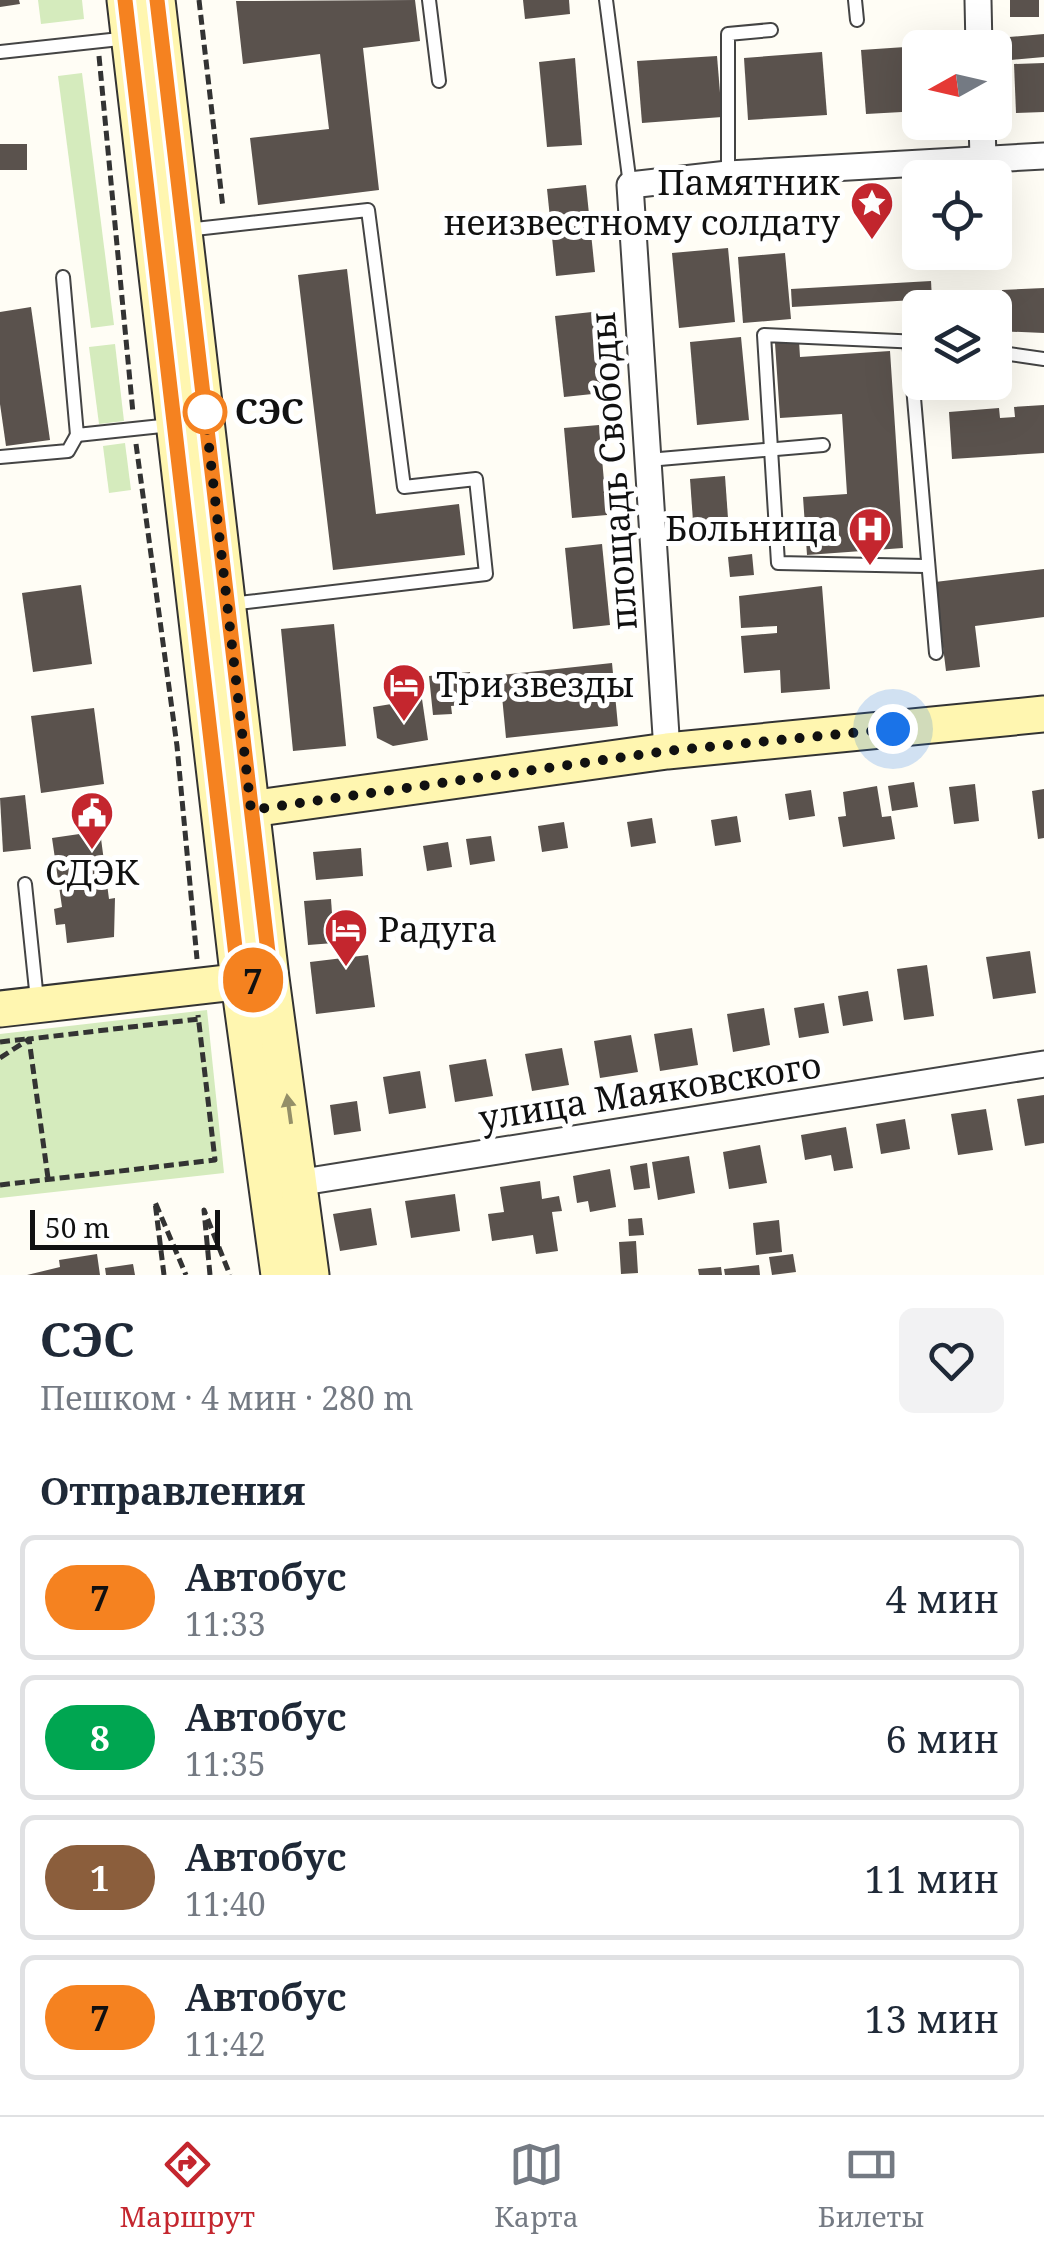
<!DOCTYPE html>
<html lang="ru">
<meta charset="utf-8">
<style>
:root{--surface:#fff;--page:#f2f2f3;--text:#1f2937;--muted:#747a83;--line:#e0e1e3;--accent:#c4262e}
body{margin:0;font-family:"Noto Serif",serif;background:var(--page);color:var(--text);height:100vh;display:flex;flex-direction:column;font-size:38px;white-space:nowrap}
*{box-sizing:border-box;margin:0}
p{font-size:32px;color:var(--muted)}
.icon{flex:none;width:55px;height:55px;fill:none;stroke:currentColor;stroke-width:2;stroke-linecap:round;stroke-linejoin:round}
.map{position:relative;height:1275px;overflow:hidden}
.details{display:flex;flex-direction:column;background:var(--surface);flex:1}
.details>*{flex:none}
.badge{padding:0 20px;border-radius:32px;font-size:35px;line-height:65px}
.needle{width:65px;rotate:262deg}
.controls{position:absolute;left:902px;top:30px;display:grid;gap:20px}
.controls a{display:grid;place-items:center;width:110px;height:110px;border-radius:15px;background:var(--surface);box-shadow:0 10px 40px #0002;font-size:50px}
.scale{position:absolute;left:30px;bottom:25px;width:190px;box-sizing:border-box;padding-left:10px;border:5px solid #111;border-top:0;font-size:28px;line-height:35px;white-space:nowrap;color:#111;-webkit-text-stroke:8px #fff;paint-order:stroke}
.you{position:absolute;width:50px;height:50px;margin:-25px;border:8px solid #fff;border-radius:50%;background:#1a73e8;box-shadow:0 0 0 15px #1a73e833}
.map>.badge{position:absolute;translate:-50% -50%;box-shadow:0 0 0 5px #fff}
h2{padding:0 40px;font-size:38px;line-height:90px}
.round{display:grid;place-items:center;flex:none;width:105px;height:105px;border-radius:15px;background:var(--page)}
.headline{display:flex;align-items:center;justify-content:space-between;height:170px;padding:0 40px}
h1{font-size:48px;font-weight:700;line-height:75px}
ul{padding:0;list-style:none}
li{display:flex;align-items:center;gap:30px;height:125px;margin:0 20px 15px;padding:0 20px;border:5px solid var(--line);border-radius:15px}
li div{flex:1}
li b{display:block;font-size:38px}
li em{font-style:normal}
li .badge{min-width:110px;font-weight:700;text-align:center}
.tab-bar{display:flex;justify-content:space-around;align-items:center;height:140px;border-top:2px solid var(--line);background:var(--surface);font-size:28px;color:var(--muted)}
.tab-bar a{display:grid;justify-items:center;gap:5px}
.tab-bar .selected{color:var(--accent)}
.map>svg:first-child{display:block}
.green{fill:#d5ebbd}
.building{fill:#5a524d}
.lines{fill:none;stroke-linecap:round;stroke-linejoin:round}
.lane-casing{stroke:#444;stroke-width:16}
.street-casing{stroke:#444;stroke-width:29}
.secondary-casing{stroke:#333;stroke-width:39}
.path{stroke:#333;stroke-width:5;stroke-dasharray:10 5;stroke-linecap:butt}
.lane{stroke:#fff;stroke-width:12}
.street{stroke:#fff;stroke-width:25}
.secondary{stroke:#fff6b0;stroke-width:35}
.oneway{fill:#948f68}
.line-casing{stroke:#fff;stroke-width:22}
.line{stroke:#f58220;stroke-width:15}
.walk{stroke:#111;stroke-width:10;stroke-dasharray:0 18}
.stop-dot{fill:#fff;stroke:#f58220;stroke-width:5}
.labels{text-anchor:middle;stroke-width:10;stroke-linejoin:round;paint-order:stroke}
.poi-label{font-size:35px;fill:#111;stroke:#fff;text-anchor:end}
.stop-label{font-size:35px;font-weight:bold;fill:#111;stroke:#fff;text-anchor:start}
.street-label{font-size:35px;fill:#111;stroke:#fff}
</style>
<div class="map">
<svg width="1044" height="1275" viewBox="0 0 1044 1275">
<rect width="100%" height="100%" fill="#fffdf5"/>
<g class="green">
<path d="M38,0H82L84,19L41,24Z"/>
<path d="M82,73L114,325L91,328L58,76Z"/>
<path d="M115,344L124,421L99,424L89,347Z"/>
<path d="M125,443L131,490L109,493L103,446Z"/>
<path d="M207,1010L224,1173L0,1198V1034Z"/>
</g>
<g class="building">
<path d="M0,0H19L20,4L0,7Z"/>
<path d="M415,0L420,41L363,48L379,190L258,205L250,138L329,129L320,54L243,64L236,1Z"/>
<path d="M523,0H569L570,14L525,19Z"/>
<rect x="1010" y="0" width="29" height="17"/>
<path d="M1044,34V57L1011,60L1009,37Z"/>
<path d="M920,46V111L866,114L861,50Z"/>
<path d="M822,52L827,115L748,120L744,58Z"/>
<path d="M717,56L722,117L642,123L637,61Z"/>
<path d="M575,58L582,145L547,147L539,62Z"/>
<path d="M1044,63V112L1016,113L1014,64Z"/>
<rect x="0" y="144" width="27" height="26"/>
<path d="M586,185L595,272L556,276L547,189Z"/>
<path d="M728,248L735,322L679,328L672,253Z"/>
<path d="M785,253L791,319L743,323L738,257Z"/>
<path d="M347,269L376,514L459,504L465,555L333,570L298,275Z"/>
<path d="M931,281L932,299L792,307L791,289Z"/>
<path d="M1044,288V333L995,331V308H944V292L991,291V297H1002V290Z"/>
<path d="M31,307L50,440L6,446L0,404V312Z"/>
<path d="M592,312L602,393L564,397L555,316Z"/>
<path d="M741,337L749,420L697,425L690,342Z"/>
<path d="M799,341L800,357L890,351L903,548L807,555L803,497L847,494L842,414L780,418L775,343Z"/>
<path d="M1044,405V453L952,459L949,412L999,408L1000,418L1015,417L1014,407Z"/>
<path d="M599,425L607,515L572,518L564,428Z"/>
<path d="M725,476L728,518L693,521L690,479Z"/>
<path d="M602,544L610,625L573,629L565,548Z"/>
<path d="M752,554L754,575L730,577L728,557Z"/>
<path d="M1044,569V617L975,626L980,667L946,671L935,582Z"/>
<path d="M81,585L92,664L33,672L22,593Z"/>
<path d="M822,586L830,689L781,693L780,670L744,673L741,636L777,633V626L741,628L739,596Z"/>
<path d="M334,624L346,746L293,751L281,629Z"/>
<path d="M612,663L618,726L506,738L500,675Z"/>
<path d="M470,672L473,704L451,706L452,714L433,715L429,676Z"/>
<path d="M422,699L428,740L393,746L377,738L373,707Z"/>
<path d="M94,708L104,784L41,793L31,716Z"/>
<path d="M914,782L918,807L892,811L888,786Z"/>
<path d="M975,784L979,821L954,824L949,787Z"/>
<path d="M877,786L882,817L891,816L895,839L843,847L838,817L846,816L843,792Z"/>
<path d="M1044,789V838L1038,839L1032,791Z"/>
<path d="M811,790L815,816L789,820L785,794Z"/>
<path d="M25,795L31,849L3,852L0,798Z"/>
<path d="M737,816L741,842L715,846L711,820Z"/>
<path d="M652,818L656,843L631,847L627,822Z"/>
<path d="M564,822L568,848L542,852L538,826Z"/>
<path d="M100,831L109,899L115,898L114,937L67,943L65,924L56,925L54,909L62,907L52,838Z"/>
<path d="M491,836L495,861L470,865L466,839Z"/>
<path d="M448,842L452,867L427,871L423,846Z"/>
<path d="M361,848L363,876L316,880L313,852Z"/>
<path d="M331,899L334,943L308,945L304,901Z"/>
<path d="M1030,951L1036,993L993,999L986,957Z"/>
<path d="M368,955L375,1007L316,1014L310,962Z"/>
<path d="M927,965L934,1016L904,1020L897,969Z"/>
<path d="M868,991L873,1021L843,1026L838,996Z"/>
<path d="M824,1003L829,1033L799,1038L794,1008Z"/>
<path d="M764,1008L770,1045L733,1052L727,1014Z"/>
<path d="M692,1028L698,1065L660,1071L654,1034Z"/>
<path d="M631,1035L638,1072L600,1078L594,1041Z"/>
<path d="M562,1048L569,1085L532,1091L525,1054Z"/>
<path d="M486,1059L493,1096L455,1102L449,1065Z"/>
<path d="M420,1071L426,1108L389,1114L383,1077Z"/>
<path d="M1044,1095V1143L1025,1146L1017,1099Z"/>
<path d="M357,1101L361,1131L334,1135L330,1105Z"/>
<path d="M986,1109L993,1150L958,1155L951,1114Z"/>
<path d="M905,1119L910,1149L881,1154L876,1124Z"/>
<path d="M846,1127L853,1168L834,1171L831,1155L805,1160L801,1135Z"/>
<path d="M760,1145L767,1183L729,1189L723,1152Z"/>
<path d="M689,1156L695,1193L658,1200L652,1162Z"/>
<path d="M647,1163L650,1188L634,1190L630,1166Z"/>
<path d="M610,1169L616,1207L590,1212L588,1201L577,1203L573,1176Z"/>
<path d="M540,1181L542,1199L559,1196L562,1211L552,1212L558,1251L536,1254L533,1235L492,1241L488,1214L504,1212L500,1187Z"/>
<path d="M455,1194L460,1231L411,1238L405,1201Z"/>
<path d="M371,1208L377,1245L340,1251L333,1214Z"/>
<path d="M642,1218L644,1235L629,1236L628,1219Z"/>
<path d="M779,1220L782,1252L756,1255L753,1223Z"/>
<path d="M636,1241L638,1273L621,1274L619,1242Z"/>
<path d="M97,1254L100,1275H27L60,1267L59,1260Z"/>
<path d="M793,1254L796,1272L772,1275L769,1257Z"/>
<path d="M133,1264L135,1275H106L105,1268Z"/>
<path d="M759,1265L760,1275H725L724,1269Z"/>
<path d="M721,1267L722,1275H699L698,1269Z"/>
</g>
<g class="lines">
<g class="lane-casing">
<g id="lane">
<path d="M429,0L439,81"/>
<path d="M606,0L630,185"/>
<path d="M855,0L857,20"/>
<path d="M0,52L129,38"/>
<path d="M728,174V34L771,30"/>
<path d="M186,230L368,210L404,487L476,479L486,574L230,604"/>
<path d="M63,277L77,435L171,425"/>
<path d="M909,340L936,653"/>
<path d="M920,342L764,335L778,563L925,566"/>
<path d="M995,352L1044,359"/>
<path d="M0,457L68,451L77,435"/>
<path d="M648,460L823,445"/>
<path d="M25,884L37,1000"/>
</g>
</g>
<g class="street-casing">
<g id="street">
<path d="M978,0L979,48"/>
<path d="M982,122L983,159"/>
<path d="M667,751L630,185L728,174L1044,156"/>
<path d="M284,1185L1044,1064"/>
</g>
</g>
<g class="secondary-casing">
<g id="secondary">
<path d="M125,0L239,982L279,1275"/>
<path d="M157,0L271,978L311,1275"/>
<path d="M229,812L667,751L1044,714"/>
<path d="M0,1009L262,979"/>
</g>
</g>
<g class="path">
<path d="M199,0L223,208"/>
<path d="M99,56L133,413"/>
<path d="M136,444L177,746L197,959"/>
<path d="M0,1042L26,1039"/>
<path d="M0,1058L29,1039"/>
<path d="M48,1178L29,1039L199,1019"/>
<path d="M0,1185L215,1160L198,1015"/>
<path d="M164,1275L155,1202L186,1275"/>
<path d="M210,1275L204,1210L230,1275"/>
</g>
<use href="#lane" class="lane"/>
<use href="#street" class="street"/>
<use href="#secondary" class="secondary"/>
</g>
<defs><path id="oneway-solid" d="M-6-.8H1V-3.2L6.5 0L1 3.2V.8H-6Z" transform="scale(2.5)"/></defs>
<use class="oneway" href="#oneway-solid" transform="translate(289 1109) rotate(-98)"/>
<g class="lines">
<g class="line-casing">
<path id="line" d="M125,0L239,982L271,978L157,0"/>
</g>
<use href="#line" class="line"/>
<path class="walk" d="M205,412L251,810L667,751L893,729"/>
</g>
<defs>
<g id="sight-pin" transform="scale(2.25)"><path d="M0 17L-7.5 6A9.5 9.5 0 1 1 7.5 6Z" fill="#c4262e" stroke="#fff"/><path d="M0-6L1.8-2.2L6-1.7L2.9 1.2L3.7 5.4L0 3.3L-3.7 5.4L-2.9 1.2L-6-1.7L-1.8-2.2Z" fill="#fff"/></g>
<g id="hospital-pin" transform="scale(2.25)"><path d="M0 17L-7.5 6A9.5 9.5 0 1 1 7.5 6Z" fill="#c4262e" stroke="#fff"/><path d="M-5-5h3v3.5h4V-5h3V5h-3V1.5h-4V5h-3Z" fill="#fff"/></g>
<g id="hotel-pin" transform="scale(2.25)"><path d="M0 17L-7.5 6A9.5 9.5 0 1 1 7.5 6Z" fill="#c4262e" stroke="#fff"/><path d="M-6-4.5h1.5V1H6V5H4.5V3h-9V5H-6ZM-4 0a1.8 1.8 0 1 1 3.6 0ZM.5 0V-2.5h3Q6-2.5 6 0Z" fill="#fff"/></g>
<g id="civic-pin" transform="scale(2.25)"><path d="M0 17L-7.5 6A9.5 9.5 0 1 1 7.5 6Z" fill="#c4262e" stroke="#fff"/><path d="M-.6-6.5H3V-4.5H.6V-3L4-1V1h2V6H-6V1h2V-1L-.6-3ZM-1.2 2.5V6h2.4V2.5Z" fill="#fff"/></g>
</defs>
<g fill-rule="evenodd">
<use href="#sight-pin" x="872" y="203"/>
<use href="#hospital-pin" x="870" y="529"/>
<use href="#hotel-pin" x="404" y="685"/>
<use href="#civic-pin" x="92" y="813"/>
<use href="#hotel-pin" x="346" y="930"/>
</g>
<circle class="stop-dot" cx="205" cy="412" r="20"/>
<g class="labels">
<g class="poi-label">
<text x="840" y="195">Памятник<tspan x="840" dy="40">неизвестному солдату</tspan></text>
<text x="838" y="541">Больница</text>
<text x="436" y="697" text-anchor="start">Три звезды</text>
<text x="92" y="885" text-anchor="middle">СДЭК</text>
<text x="378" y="942" text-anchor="start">Радуга</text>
</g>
<g class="stop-label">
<text x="235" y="424">СЭС</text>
</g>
<g class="street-label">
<text transform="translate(614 471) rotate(-94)" y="12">площадь Свободы</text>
<text transform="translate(650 1092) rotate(-9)" y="12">улица Маяковского</text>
</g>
</g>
</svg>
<div class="controls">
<a><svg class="needle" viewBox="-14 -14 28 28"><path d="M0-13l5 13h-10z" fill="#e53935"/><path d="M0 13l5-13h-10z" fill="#747a83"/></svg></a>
<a><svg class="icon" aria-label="locate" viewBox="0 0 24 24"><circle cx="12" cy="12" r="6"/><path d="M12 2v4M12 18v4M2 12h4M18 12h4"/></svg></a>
<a><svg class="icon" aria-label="layers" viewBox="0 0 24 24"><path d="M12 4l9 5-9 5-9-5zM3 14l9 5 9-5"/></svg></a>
</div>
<div class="scale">50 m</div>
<div class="you" style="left:893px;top:729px"></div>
<b class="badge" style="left:253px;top:980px;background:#f58220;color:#111">7</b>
</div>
<section class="details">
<div class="headline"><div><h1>СЭС</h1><p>Пешком · 4 мин · 280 m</p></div><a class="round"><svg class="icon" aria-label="heart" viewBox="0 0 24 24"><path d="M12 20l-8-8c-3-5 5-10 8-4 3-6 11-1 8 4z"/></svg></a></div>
<h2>Отправления</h2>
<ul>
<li><span class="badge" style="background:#f58220;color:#111">7</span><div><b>Автобус</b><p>11:33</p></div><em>4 мин</em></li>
<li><span class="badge" style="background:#00a651;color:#fff">8</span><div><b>Автобус</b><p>11:35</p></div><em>6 мин</em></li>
<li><span class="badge" style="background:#8b5e3c;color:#fff">1</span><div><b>Автобус</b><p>11:40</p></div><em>11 мин</em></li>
<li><span class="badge" style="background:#f58220;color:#111">7</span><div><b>Автобус</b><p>11:42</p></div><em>13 мин</em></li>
</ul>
</section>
<nav class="tab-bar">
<a class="selected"><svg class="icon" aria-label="directions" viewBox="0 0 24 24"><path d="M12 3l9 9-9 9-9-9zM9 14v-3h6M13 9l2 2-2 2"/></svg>Маршрут</a>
<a><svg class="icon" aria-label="map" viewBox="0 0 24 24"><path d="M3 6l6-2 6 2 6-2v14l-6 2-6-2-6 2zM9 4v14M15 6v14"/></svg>Карта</a>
<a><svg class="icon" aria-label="tickets" viewBox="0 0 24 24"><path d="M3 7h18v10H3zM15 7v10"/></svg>Билеты</a>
</nav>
